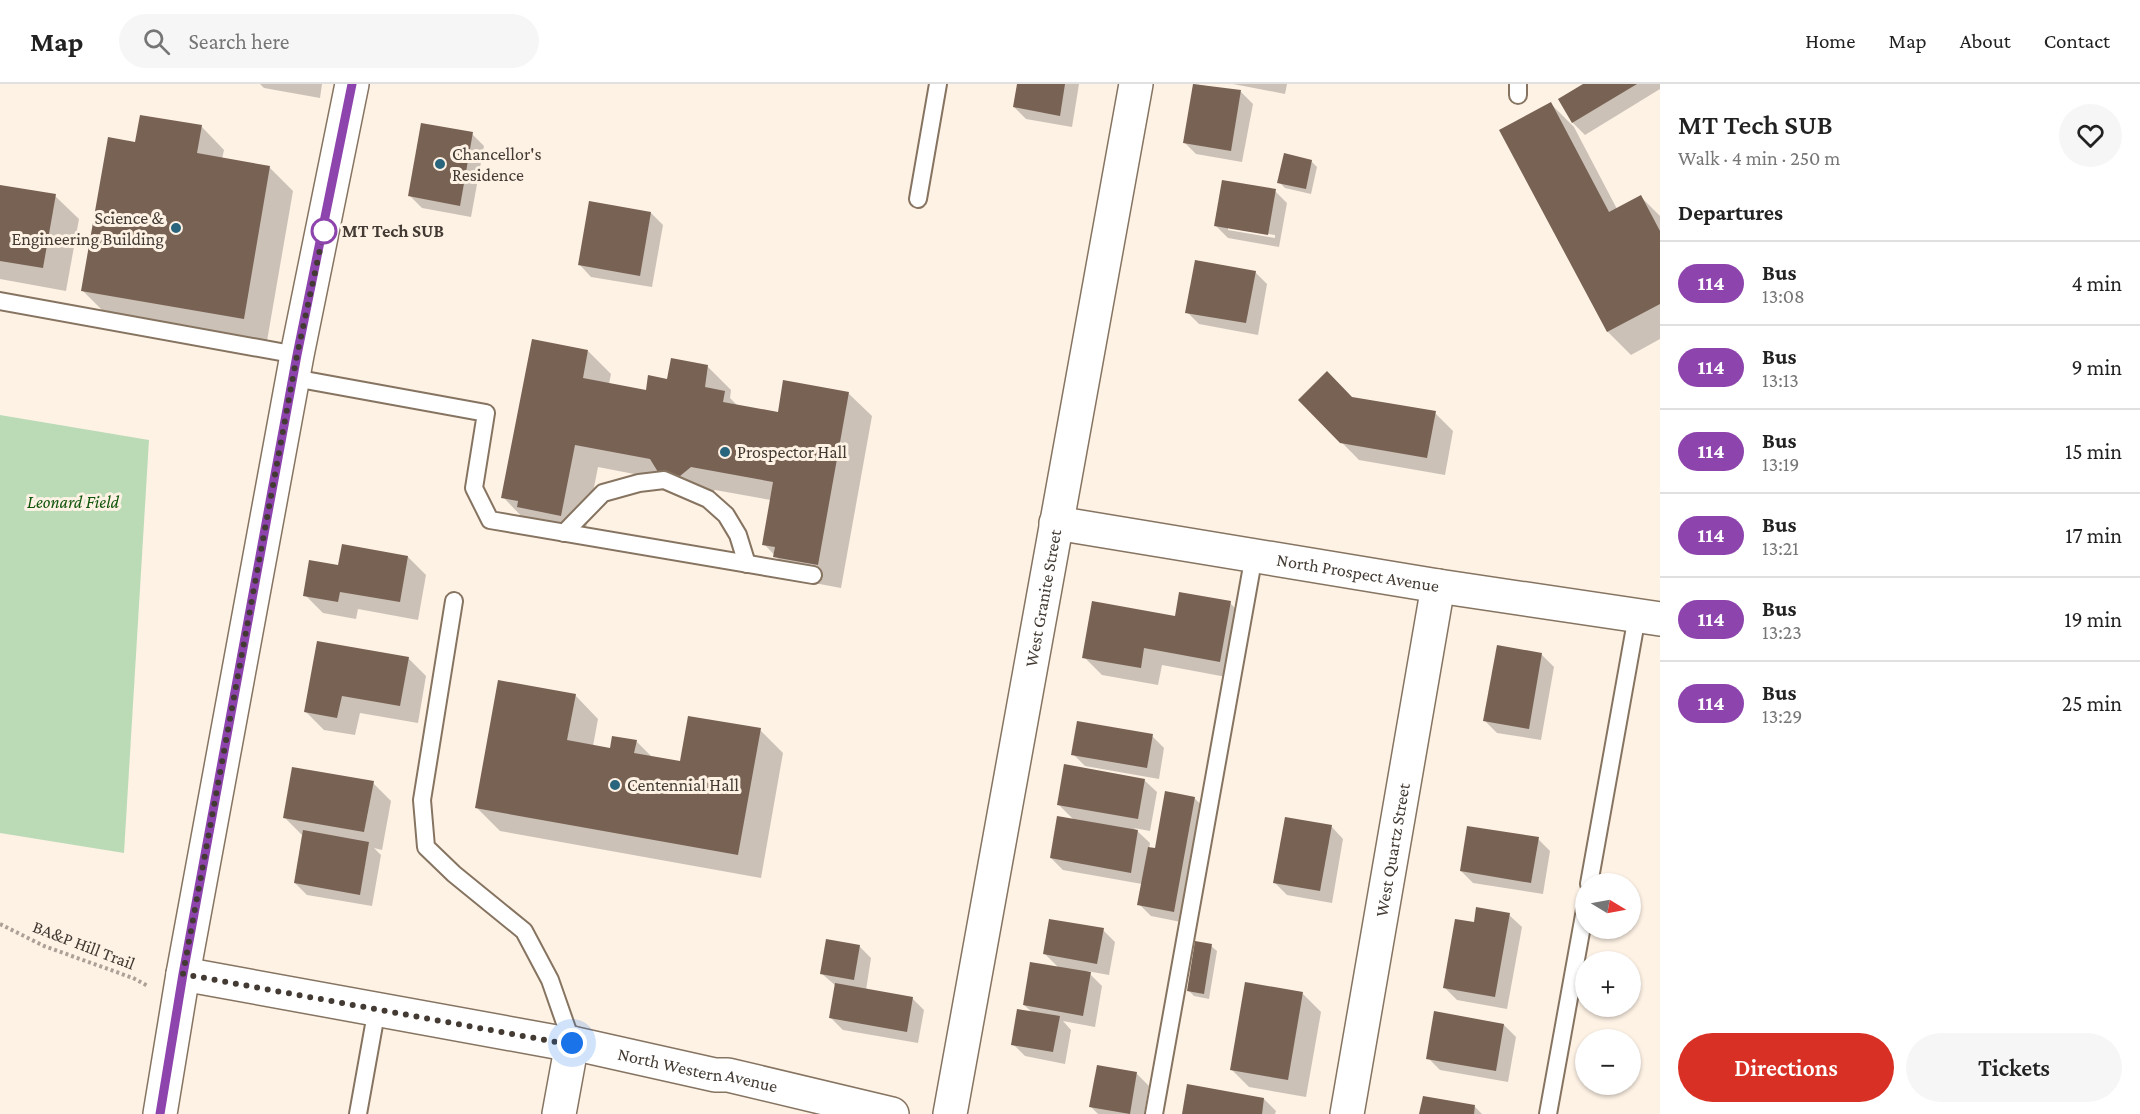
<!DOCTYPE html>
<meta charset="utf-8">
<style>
:root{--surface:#fff;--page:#f6f6f6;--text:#222;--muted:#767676;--line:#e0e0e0;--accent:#d93025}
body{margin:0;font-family:"Crimson Pro",serif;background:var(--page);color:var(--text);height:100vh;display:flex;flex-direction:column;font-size:22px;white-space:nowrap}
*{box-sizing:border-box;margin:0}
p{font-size:20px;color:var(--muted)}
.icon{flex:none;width:33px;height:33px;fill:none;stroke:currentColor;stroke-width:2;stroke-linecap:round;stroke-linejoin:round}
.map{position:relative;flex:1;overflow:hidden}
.drawer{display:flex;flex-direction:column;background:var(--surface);width:480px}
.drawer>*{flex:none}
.badge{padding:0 12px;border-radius:20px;font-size:21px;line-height:39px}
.needle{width:39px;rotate:100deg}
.buttons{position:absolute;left:1575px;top:789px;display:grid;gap:12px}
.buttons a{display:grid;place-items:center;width:66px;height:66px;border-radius:50%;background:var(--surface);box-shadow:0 2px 4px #0004;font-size:30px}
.you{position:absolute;width:30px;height:30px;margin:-15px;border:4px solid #fff;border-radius:50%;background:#1a73e8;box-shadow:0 0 0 9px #1a73e833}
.map>.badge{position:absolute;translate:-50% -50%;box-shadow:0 0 0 3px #fff}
h2{padding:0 18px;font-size:22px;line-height:54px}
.round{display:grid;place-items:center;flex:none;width:63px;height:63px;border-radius:32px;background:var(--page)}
.headline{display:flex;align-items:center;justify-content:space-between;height:102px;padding:0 18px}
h1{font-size:28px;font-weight:600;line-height:45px}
.cta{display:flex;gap:12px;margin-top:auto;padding:12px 18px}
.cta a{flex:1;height:69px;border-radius:36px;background:var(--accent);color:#fff;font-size:24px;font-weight:600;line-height:69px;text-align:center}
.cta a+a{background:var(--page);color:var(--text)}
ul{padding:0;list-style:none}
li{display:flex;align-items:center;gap:18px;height:84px;padding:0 18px;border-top:2px solid var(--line)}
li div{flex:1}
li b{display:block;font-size:22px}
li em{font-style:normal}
li .badge{min-width:66px;font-weight:700;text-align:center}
header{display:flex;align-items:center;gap:36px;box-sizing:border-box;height:84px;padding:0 30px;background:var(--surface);border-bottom:2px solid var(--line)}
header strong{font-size:28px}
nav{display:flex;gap:33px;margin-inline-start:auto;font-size:21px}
.search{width:420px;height:54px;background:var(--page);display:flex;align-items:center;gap:15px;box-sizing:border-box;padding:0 21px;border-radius:33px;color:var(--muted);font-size:22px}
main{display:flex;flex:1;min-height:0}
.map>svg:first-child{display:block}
.green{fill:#bbdbb7}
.shadow{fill:#0003;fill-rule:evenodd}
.building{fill:#786254}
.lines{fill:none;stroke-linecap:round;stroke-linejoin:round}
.lane-casing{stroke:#867461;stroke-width:20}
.street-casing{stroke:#867461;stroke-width:36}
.secondary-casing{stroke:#867461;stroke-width:36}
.path{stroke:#aba196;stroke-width:4;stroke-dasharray:3 3;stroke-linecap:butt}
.lane{stroke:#fff;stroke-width:16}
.street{stroke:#fff;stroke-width:33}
.secondary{stroke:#fff;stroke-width:33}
.line-casing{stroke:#fff;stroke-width:14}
.line{stroke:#8e44ad;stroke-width:9}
.walk{stroke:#433b33;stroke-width:6;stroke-dasharray:0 10.8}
.poi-dot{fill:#29657d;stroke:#fef2e5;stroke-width:2}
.stop-dot{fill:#fff;stroke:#8e44ad;stroke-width:3}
.labels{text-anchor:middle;stroke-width:6;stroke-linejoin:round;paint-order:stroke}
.poi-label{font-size:18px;fill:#433b33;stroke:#fef2e5;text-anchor:start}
.stop-label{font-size:18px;font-weight:bold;fill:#433b33;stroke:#fef2e5;text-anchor:start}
.park-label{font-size:18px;font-style:italic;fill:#0f5409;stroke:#fef2e5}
.street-label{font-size:18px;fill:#433b33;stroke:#fef2e5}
</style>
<header>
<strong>Map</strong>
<div class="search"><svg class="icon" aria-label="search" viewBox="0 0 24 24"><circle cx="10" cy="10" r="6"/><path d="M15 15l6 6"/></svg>Search here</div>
<nav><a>Home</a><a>Map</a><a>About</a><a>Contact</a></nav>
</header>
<main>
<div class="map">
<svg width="1660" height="1030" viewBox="0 0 1660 1030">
<rect width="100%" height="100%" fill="#fef2e5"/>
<path class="green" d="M0,331L149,356L124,769L0,749Z"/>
<g class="shadow">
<path d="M260,0H322L320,14L264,4Z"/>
<path d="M1018,0H1079L1072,43L1026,35L1014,23Z"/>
<path d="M1194,0L1241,8L1253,20L1242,78L1196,70L1184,58Z"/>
<path d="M1233,0H1287L1285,10Z"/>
<path d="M1586,0H1660V5L1585,51L1573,39L1560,16Z"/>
<path d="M1551,20L1574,43L1617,125L1641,113L1660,132V255L1631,271L1608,248L1501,47Z"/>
<path d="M201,42L224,66L222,75L269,83L293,107L267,257L106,230L83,207L137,60Z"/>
<path d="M472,50L484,62L471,133L422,124L410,112Z"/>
<path d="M1311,77L1317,83L1311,110L1285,104L1279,98Z"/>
<path d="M0,102L55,112L79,135L66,207L0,195Z"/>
<path d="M1275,107L1287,119L1279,163L1228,154L1216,142ZM1228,143L1275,151V154L1228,146Z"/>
<path d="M651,129L663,141L652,203L591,193L579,180Z"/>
<path d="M1255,188L1267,200L1258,251L1199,240L1187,228Z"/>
<path d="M588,267L611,290L609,300L647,308L708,283L731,306L730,314L739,323L779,330L848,309L872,332L841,504L798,496L764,460L771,416L715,406L704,415L670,397L598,383L584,454L526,437L503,413Z"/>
<path d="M1352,314L1435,329L1453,347L1445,391L1359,376L1300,316Z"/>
<path d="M408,473L426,491L418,536L358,525L356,535L323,529L305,511L339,483Z"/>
<path d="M1230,519L1248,537L1237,595L1162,581L1158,601L1102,591L1084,573L1176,534Z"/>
<path d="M1498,563L1542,571L1554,583L1541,656L1497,649L1485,637Z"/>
<path d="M408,574L426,592L418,639L360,629L355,651L324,646L306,628Z"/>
<path d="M575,611L598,635L593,662L611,666L636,657L653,674L681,679L760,646L783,669L761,794L500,747L476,723Z"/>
<path d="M1152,652L1164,664L1159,695L1085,682L1073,670Z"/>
<path d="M1144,696L1157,708L1150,747L1134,744L1150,759L1149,765L1156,766L1194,714L1207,726L1186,839L1151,832L1139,820L1142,800L1063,786L1051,774L1074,736L1058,720Z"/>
<path d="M373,699L391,717L382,766L374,764L381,771L372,822L307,811L295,799L302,751L284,733Z"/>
<path d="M1331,742L1343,755L1332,819L1287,811L1275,799Z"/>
<path d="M1538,755L1550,767L1543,810L1473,799L1461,787Z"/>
<path d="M1509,831L1522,843L1507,925L1457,916L1445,904L1475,840Z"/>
<path d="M1103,846L1115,858L1109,891L1087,887L1102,902L1095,943L1063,937L1071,946L1065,980L1025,972L1013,960L1033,929L1024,921L1059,884L1045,870Z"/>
<path d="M859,862L871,874L866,906L912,914L924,926L918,959L843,946L831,934L836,902L821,889Z"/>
<path d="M1211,862L1217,867L1209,915L1194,912L1188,906Z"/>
<path d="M1303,910L1321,928L1306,1013L1249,1003L1231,985Z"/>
<path d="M1504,941L1516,953L1508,998L1440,986L1428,974Z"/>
<path d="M1137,990L1149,1002L1144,1030H1098L1091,1023Z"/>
<path d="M1264,1015L1276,1027L1275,1030H1183Z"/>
<path d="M1475,1023L1482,1030H1421Z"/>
</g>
<g class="building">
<path d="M1017,0H1065L1060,32L1013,23Z"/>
<path d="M1193,0L1241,6L1231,67L1183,59Z"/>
<path d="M1583,0H1637L1572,39L1558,15Z"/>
<path d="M1551,18L1609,128L1641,111L1660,147V220L1607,248L1499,46Z"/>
<path d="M140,31L202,41L197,69L270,82L244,235L81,207L108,53L135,58Z"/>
<path d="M421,39L473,48L460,122L408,112Z"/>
<path d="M1284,69L1312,76L1306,105L1277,99Z"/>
<path d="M1222,96L1276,105L1268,151L1214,142Z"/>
<path d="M0,101L56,110L43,184L0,177Z"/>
<path d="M589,117L651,128L640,192L578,181Z"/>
<path d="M1195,176L1256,187L1246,239L1185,229Z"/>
<path d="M532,255L588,266L583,294L646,306L648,291L667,295L671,274L708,281L705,303L725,307L723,318L778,328L783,296L849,308L818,481L773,473L775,463L762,461L773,398L691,383L680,392L658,388L650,375L575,361L561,432L517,423L518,417L501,414Z"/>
<path d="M1327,287L1352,313L1436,327L1427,374L1340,359L1298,316Z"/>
<path d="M342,460L408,472L400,518L340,508L338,518L303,512L309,476L338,481Z"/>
<path d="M1179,508L1231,517L1220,578L1144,564L1141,584L1082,574L1092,517L1175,532Z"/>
<path d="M317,557L409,573L400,622L342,612L337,634L304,628Z"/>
<path d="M1497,561L1542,569L1529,645L1483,637Z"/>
<path d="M498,596L576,610L567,656L610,664L612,652L637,656L634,669L680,677L688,632L761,644L738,771L475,724Z"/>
<path d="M1077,637L1153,650L1147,684L1071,671Z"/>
<path d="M1064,680L1145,695L1138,735L1057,721Z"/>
<path d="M292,683L374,697L364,748L283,734Z"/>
<path d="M1165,707L1195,713L1174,828L1137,821L1148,763L1155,764Z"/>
<path d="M1057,732L1138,746L1131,789L1050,774Z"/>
<path d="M1285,733L1332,741L1320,807L1273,799Z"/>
<path d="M1467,742L1539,753L1531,799L1460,787Z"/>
<path d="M303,746L369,758L360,811L294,799Z"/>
<path d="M1476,823L1510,829L1495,913L1443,904L1455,835L1474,838Z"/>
<path d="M1049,835L1104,844L1097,880L1043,870Z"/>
<path d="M826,855L860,861L854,896L820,890Z"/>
<path d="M1195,857L1212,860L1204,910L1187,907Z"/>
<path d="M1030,878L1091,888L1083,932L1023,921Z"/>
<path d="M1245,898L1303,908L1288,996L1230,986Z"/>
<path d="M835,899L913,913L907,948L829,934Z"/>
<path d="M1017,925L1060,932L1053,968L1011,961Z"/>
<path d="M1434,927L1504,940L1496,987L1426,975Z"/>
<path d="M1097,981L1137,988L1130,1030L1089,1023Z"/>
<path d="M1187,1000L1264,1014L1262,1030H1182Z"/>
<path d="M1423,1012L1475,1021L1474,1030H1419Z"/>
</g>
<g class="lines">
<g class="lane-casing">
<g id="lane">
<path d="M1518,11V0"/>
<path d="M918,115L938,0"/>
<path d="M0,217L297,271"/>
<path d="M294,294L486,329L474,404L490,436L813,491"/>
<path d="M564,449L603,409L639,399L664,396L708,415L726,431L738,451L747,480"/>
<path d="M454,517L422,716L426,763L454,790L524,847L550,896L572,959"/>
<path d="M1589,800L1637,532"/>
<path d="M358,1030L377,924"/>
<path d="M1154,1030L1254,471"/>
<path d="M1548,1030L1586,820"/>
</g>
</g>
<g class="street-casing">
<g id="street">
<path id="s1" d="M1056,439L1438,502L1660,535"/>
<path id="s2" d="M183,890L556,958L572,959L715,991H728L892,1030"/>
<path d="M559,1030L572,959"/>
<path id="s3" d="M1347,1030L1438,502"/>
</g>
</g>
<g class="secondary-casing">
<g id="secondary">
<path d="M160,1030L183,890L297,271L352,0"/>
<path id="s4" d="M950,1030L1136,0"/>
</g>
</g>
<path class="path" d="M0,840L44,862L133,894L148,902"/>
<use href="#lane" class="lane"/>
<use href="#street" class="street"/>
<use href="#secondary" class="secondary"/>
</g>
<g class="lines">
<g class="line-casing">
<path id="line" d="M160,1030L183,890L297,271L352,0"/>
</g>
<use href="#line" class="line"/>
<path class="walk" d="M324,147L297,271L183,890L556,958L572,959"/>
</g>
<g class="poi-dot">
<circle cx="440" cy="80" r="6"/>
<circle cx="176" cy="144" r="6"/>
<circle cx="725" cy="368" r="6"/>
<circle cx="615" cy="701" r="6"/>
</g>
<circle class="stop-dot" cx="324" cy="147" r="12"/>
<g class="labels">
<g class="poi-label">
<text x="452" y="76">Chancellor's<tspan x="452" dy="21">Residence</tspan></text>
<text x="164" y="140" text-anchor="end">Science &amp;<tspan x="164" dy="21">Engineering Building</tspan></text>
<text x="737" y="374">Prospector Hall</text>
<text x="627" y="707">Centennial Hall</text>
</g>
<g class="stop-label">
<text x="342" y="153">MT Tech SUB</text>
</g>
<g class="park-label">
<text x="73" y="424">Leonard Field</text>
</g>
<g class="street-label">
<text dy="6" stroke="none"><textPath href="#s1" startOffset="306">North Prospect Avenue</textPath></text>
<text dy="6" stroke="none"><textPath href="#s4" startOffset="524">West Granite Street</textPath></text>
<text dy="6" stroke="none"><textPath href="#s3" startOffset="268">West Quartz Street</textPath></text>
<text transform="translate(84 861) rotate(21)" y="6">BA&amp;P Hill Trail</text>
<text dy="6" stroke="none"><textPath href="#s2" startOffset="524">North Western Avenue</textPath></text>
</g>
</g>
</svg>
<div class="buttons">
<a><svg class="needle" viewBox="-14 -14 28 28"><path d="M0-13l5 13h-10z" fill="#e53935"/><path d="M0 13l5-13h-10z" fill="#767676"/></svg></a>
<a>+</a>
<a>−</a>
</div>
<div class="you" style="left:572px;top:959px"></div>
</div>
<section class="drawer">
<div class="headline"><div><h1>MT Tech SUB</h1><p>Walk · 4 min · 250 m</p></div><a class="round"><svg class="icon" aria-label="heart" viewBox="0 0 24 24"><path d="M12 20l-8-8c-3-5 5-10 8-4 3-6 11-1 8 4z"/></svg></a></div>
<h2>Departures</h2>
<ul>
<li><span class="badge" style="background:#8e44ad;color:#fff">114</span><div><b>Bus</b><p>13:08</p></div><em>4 min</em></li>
<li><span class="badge" style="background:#8e44ad;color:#fff">114</span><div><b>Bus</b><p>13:13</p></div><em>9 min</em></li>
<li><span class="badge" style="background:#8e44ad;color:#fff">114</span><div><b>Bus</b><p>13:19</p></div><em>15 min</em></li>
<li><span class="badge" style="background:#8e44ad;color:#fff">114</span><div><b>Bus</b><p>13:21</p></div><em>17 min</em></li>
<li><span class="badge" style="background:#8e44ad;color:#fff">114</span><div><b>Bus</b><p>13:23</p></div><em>19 min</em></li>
<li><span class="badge" style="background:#8e44ad;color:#fff">114</span><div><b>Bus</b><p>13:29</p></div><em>25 min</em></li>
</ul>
<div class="cta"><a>Directions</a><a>Tickets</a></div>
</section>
</main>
